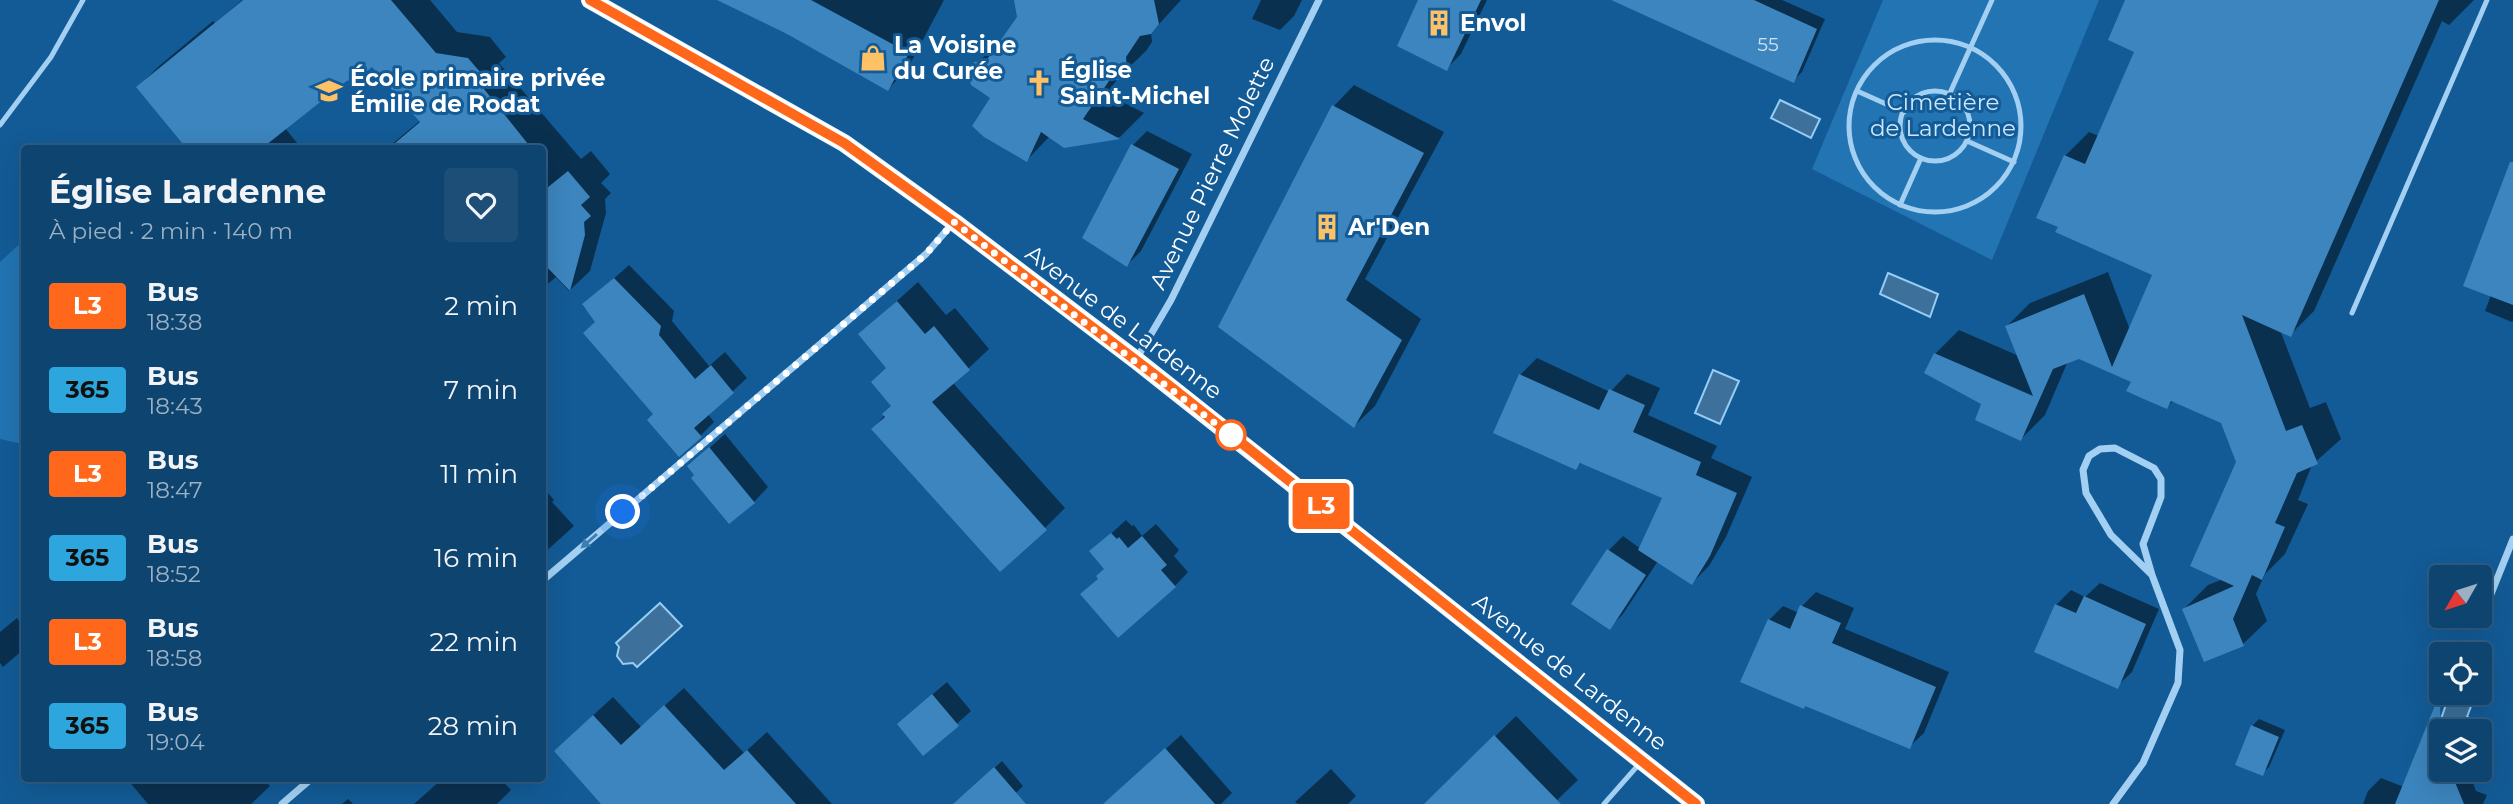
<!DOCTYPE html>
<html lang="fr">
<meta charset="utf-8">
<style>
:root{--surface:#0e4470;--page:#1c4e78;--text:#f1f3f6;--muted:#9bb0c3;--line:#2e5c83}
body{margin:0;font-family:Montserrat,sans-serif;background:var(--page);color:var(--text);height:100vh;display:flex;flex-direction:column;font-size:26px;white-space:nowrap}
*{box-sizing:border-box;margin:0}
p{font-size:23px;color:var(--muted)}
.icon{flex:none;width:38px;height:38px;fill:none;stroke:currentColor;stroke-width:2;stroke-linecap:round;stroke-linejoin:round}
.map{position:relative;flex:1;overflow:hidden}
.panel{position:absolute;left:21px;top:145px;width:525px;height:637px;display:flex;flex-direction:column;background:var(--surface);border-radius:7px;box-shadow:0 7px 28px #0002,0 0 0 2px var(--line)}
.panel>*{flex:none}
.badge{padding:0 14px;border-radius:5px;font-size:24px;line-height:46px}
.needle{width:46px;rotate:231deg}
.controls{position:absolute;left:2429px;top:565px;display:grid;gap:14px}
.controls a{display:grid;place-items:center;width:63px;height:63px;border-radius:7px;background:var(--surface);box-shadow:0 7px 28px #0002,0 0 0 2px var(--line);font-size:35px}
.you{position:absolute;width:35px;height:35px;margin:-18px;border:5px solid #fff;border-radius:50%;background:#1a73e8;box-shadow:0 0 0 10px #1a73e833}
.map>.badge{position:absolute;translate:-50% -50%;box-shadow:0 0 0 4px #fff}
.round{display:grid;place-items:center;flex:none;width:74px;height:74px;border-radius:7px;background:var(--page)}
.overview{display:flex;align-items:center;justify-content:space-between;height:119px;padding:0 28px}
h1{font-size:33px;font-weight:700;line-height:52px}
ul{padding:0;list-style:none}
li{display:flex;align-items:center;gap:21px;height:84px;padding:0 28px}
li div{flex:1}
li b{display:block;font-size:26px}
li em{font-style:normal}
li .badge{min-width:77px;font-weight:700;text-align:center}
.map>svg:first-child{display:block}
.green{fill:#2274b3}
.water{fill:#3d709a;stroke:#95cdf5;stroke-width:2}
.shadow{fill:#0007}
.building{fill:#3c85be}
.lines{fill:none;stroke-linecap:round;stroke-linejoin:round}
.service{stroke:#a3d0f2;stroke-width:5}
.minor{stroke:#a3d0f2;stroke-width:7}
.primary{stroke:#eff7ff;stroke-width:18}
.oneway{fill:#3e7eb2}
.line-casing{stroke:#fff;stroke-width:16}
.line{stroke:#ff671b;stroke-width:10}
.walk{stroke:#fff;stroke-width:7;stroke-dasharray:0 12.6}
.stop-dot{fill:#fff;stroke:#ff671b;stroke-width:3.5}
.labels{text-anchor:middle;stroke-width:6;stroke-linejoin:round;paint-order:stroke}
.number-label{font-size:19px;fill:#cee0ef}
.poi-label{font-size:23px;font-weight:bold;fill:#fff;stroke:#135b96;text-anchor:start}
.park-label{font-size:23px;fill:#cbe7fd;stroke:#135b96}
.street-label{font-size:23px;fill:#fff;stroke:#135b96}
</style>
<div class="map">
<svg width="2513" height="804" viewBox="0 0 2513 804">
<rect width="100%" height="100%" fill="#135b96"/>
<g class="green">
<path d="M1883,0H2099L1992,260L1812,169Z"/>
<path d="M24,240V442L22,444L0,439V262Z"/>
</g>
<g class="water">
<path d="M1780,100L1820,119L1811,138L1771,118Z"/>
<path d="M1888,273L1938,294L1930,317L1880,294Z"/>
<path d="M1713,370L1739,381L1720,424L1695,413Z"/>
<path d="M660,603L682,626L637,667L633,663L623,664L617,656L619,647L616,643Z"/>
<path d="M2450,693H2476L2467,717L2474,720L2470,727L2464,726L2462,730L2440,722Z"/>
</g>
<g class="shadow">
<path d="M242,0H430L457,32L490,37L506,57L499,63L581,159L591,151L610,174L601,183L611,193L605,199L606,213L590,271L569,291L556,277L542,289V149H386L421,120L372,64L348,78L285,128L302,149H189L138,87L159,66L213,21L215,23Z"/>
<path d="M721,0H944L907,70L888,89L787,33Z"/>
<path d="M1016,0H1181L1151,33L1152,42L1146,51L1118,78L1107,94L1144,113L1120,137L1064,146L1050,136L1027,160L976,64L1005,37L1019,17Z"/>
<path d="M1261,0H1302L1294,16L1280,30L1252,19Z"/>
<path d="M1420,0H1487L1461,54L1446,69Z"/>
<path d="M1624,0H1782L1825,19L1802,72L1793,81Z"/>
<path d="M2127,0H2474L2449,25L2442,21L2314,311L2290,335L2280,330L2310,408L2326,402L2341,439L2312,465L2298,500L2308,504L2285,554L2265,574L2256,594L2267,621L2243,644L2184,609L2208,585L2223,579L2237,462L2222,422L2174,400L2167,407L2133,381L2079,357L2068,361L2045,415L2021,439L1935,354L1959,330L2019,356L2007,326L2030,303L2108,272L2130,330L2154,274L2060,226L2065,156L2089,132L2099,136L2136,51Z"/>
<path d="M1354,85L1444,132L1365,279L1421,319L1375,406L1354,426L1220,326L1334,106Z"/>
<path d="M1147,131L1192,154L1141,251L1127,265L1133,145Z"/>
<path d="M2513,189V321L2512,322L2485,311L2491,295Z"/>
<path d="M629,265L674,311L672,321L709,366L725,352L747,378L708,414L714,422L700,436L655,414L597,321L583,306Z"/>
<path d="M918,282L946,315L955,308L989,349L953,383L1065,508L1045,528L873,429L893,405L888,367L860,334Z"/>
<path d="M1537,358L1610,392L1627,374L1660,388L1648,415L1717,446L1711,458L1752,477L1726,537L1709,566L1692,583L1658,561L1623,614L1609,628V550L1623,536L1641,549L1665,497L1582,462L1576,468L1520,375Z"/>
<path d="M725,434L768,487L754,502L689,466Z"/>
<path d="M542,486L554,500L552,502L574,526L542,555Z"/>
<path d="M1126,520L1132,526L1134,525L1142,536L1156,524L1179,550L1174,556L1188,572L1175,586L1099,578L1106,568L1092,551Z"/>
<path d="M2100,583L2159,609L2132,672L2117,686L2056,605L2071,590L2085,597Z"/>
<path d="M1816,592L1854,608L1845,629L1949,672L1924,733L1909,747L1769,620L1783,606L1799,613L1802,606Z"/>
<path d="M17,618L24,628V649L3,667L0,663V632Z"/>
<path d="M947,682L971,711L923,754L913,711Z"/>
<path d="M684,688L744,753L767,732L832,804H604L575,732L613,697L641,727Z"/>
<path d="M1516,716L1578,780L1553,804H1451L1439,791Z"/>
<path d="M2259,719L2285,730L2269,767L2262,774L2252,726Z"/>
<path d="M2439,719L2466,732H2441V770H2468L2476,791L2487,795L2483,804H2363L2368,791L2381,778L2404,787Z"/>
<path d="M1181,735L1232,793L1221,804H1116L1126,785Z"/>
<path d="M1002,761L1023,786L1004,804H955Z"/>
<path d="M1331,769L1356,796L1348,804H1298L1295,802Z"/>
<path d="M127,779H264L270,786L251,804H148Z"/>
<path d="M442,779H501L511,790L497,804H414Z"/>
<path d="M348,799L353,804H342Z"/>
</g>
<g class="building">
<path d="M243,0H391L436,53L468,58L486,79L480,84L532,149H388L420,122L372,67L351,84L348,80L261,149H187L136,87Z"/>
<path d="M717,0H811L909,53L888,91L787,34Z"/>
<path d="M1014,0H1154L1159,24L1151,34L1140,36L1126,57L1127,69L1121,79L1109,81L1083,119L1120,139L1064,148L1041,132L1027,162L984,137L972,126L990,98L971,85L968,73L974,62L986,61L1017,17Z"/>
<path d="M1418,0H1481L1447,71L1397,46Z"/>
<path d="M1611,0H1754L1817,29L1794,83Z"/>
<path d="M2125,0H2439L2291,337L2242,315L2286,431L2302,425L2318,464L2297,473L2275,523L2285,527L2262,580L2252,575L2233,619L2244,646L2204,662L2182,609L2234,586L2190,566L2236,462L2221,423L2171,401L2167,409L2146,400L2126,391L2131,382L2079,359L2053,369L2021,441L1975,420L1981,404L1924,373L1934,353L2033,396L2005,326L2084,294L2112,367L2152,275L2055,232L2058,227L2036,218L2064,155L2085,164L2134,52L2108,40Z"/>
<path d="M1332,105L1424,153L1346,300L1402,340L1354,428L1218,327Z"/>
<path d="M1131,144L1179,169L1127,267L1082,238Z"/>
<path d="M2510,162H2513V305L2463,286Z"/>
<path d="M568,171L590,197L581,205L591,216L584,222L585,235L570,291L542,262V192Z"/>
<path d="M614,278L661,326L659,335L695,379L711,365L734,393L694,428L702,437L679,457L647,420L653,414L583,333L595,322L582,304Z"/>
<path d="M897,301L925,334L934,326L970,370L932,402L1047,530L1000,572L871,429L885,417L882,414L891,406L871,382L886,368L858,334Z"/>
<path d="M1519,374L1599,410L1609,389L1645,405L1633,432L1701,462L1696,475L1737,493L1710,556L1692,585L1638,550L1662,498L1580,463L1576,470L1493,433Z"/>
<path d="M709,447L755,503L729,524L691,478L694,475L687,466Z"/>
<path d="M1111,533L1117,539L1119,537L1128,548L1142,536L1167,565L1161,570L1176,587L1118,638L1080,594L1098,579L1096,576L1104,569L1089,551Z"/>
<path d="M1607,549L1646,575L1610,630L1571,604Z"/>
<path d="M2084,596L2146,624L2118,689L2034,652L2055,604L2076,613Z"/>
<path d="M1800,605L1841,623L1832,643L1936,687L1910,749L1805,706L1804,709L1740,682L1768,619L1790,629Z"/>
<path d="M2440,693L2441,770H2450L2464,804H2395Z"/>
<path d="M932,694L959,726L923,756L897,724Z"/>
<path d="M664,705L724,770L747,750L796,804H601L554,751L593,715L621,745Z"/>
<path d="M2251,725L2279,737L2263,776L2235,765Z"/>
<path d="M1494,735L1561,804H1424Z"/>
<path d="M1165,748L1215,804H1103Z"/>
<path d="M994,767L1026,804H953Z"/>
</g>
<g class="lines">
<g class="service">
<circle cx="1935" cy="126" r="86"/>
<path d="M1857,91L1904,112"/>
<circle cx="1935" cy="126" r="35"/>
<path d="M1949,95L1992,0"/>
<path d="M0,125L51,57L83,0"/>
<path d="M1967,141L2014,162"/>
<path d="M1900,205L1921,158"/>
<path d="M2352,313L2487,0"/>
<path d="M1604,804L1640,763"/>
</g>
<g class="minor">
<path d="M1137,358L1171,300L1319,0"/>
<path d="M542,581L926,254L953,223"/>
<path d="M2483,614L2513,539"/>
<path d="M282,804L311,779"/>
<path d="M2113,804L2143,763L2178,683L2180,650L2152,575L2143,544L2161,497V479L2154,468L2115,448L2100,449L2089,456L2083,470L2086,493L2111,535L2152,575"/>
</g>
<path class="primary" d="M590,0L844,143L954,222L1136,360L1696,804"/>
</g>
<defs><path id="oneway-solid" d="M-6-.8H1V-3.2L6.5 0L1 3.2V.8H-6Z" transform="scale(1.75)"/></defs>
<use class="oneway" href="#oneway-solid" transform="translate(589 541) rotate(139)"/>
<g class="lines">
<g class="line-casing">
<path id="line" d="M590,0L844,143L954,222L1171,387L1696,804"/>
</g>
<use href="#line" class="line"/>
<path class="walk" d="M623,512L926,254L954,222L1238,441L1231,435"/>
</g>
<defs>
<g id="building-bare" transform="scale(2.1)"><path d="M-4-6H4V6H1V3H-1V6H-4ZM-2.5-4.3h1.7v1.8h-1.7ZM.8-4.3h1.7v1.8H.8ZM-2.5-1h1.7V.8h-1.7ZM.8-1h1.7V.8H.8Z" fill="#ffc165" stroke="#135b96" stroke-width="2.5" paint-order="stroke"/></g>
<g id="shop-bare" transform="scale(2.1)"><path d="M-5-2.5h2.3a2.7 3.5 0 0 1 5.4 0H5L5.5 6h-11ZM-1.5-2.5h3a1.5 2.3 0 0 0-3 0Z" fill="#ffc165" stroke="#135b96" stroke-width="2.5" paint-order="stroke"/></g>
<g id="church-bare" transform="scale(2.1)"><path d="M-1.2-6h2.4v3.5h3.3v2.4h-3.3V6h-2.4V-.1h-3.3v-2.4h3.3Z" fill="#ffc165" stroke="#135b96" stroke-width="2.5" paint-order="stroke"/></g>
<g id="school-bare" transform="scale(2.1)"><path d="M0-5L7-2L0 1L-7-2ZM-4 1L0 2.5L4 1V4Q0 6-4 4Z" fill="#ffc165" stroke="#135b96" stroke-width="2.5" paint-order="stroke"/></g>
</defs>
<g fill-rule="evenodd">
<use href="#building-bare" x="1439" y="23"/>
<use href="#shop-bare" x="873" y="58"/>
<use href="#church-bare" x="1039" y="83"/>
<use href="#school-bare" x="329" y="91"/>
<use href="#building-bare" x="1327" y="227"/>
</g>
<circle class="stop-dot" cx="1231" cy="435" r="14"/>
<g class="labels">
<g class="number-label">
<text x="1768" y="51">55</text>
</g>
<g class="poi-label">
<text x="1460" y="31">Envol</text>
<text x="894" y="53">La Voisine<tspan x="894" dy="26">du Curée</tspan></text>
<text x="1060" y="78">Église<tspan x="1060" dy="26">Saint-Michel</tspan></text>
<text x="350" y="86">École primaire privée<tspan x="350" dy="26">Émilie de Rodat</tspan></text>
<text x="1348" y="235">Ar'Den</text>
</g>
<g class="park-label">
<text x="1943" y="110">Cimetière<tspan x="1943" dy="26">de Lardenne</tspan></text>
</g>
<g class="street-label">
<text transform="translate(1212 173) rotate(-64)" y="8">Avenue Pierre Molette</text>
<text transform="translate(1124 322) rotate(37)" y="8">Avenue de Lardenne</text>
<text transform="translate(1570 672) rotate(38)" y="8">Avenue de Lardenne</text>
</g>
</g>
</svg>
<div class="controls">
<a><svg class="needle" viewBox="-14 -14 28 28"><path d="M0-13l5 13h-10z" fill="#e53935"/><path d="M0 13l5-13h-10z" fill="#9bb0c3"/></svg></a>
<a><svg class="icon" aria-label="locate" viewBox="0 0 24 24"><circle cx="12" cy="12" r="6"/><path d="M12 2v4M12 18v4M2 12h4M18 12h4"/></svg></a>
<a><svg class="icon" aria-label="layers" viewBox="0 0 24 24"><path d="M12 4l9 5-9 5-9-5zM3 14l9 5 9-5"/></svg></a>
</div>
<div class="you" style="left:623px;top:512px"></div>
<b class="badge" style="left:1321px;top:506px;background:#ff671b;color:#fff">L3</b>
<section class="panel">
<div class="overview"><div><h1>Église Lardenne</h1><p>À pied · 2 min · 140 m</p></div><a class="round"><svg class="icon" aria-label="heart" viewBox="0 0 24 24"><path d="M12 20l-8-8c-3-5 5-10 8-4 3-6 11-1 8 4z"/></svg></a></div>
<ul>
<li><span class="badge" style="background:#ff671b;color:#fff">L3</span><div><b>Bus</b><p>18:38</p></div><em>2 min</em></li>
<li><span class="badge" style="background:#2da6dd;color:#111">365</span><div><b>Bus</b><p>18:43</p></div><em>7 min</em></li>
<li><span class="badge" style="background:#ff671b;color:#fff">L3</span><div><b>Bus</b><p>18:47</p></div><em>11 min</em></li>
<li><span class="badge" style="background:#2da6dd;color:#111">365</span><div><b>Bus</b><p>18:52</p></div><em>16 min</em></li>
<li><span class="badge" style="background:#ff671b;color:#fff">L3</span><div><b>Bus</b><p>18:58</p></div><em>22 min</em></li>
<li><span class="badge" style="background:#2da6dd;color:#111">365</span><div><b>Bus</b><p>19:04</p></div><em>28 min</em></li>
</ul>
</section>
</div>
